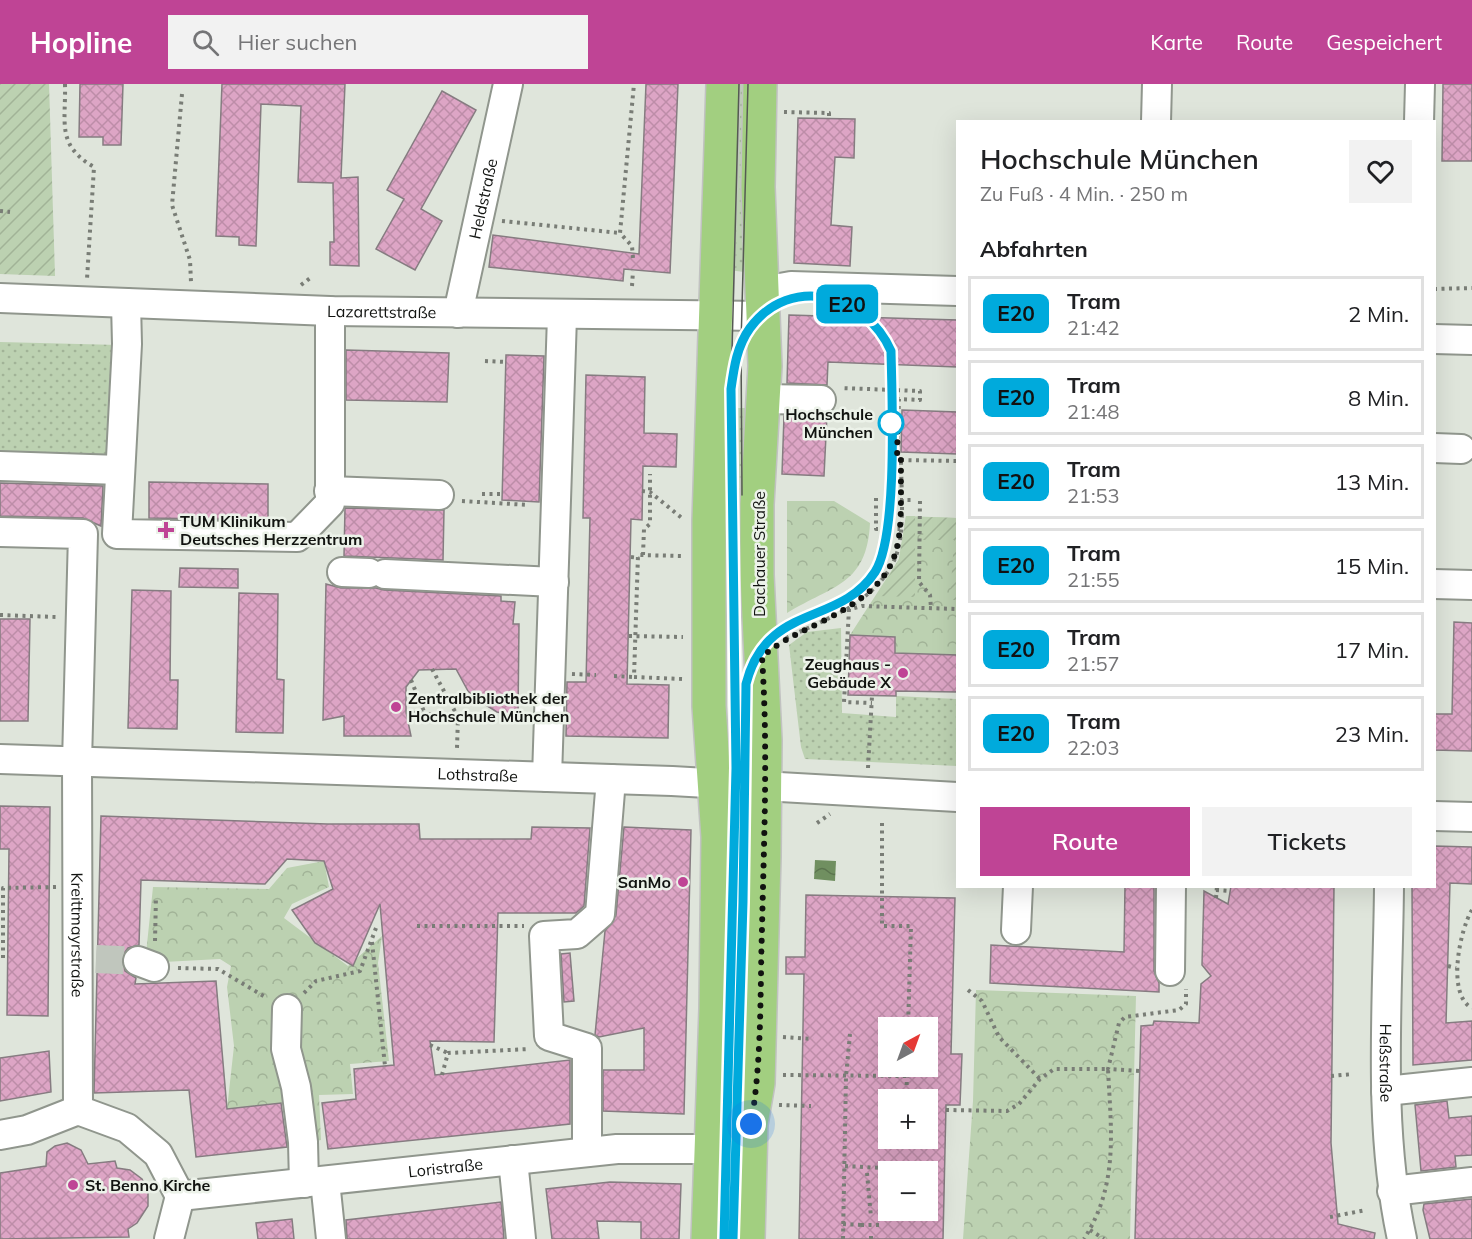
<!DOCTYPE html>
<html lang="de">
<meta charset="utf-8">
<style>
:root{--surface:#fff;--page:#f2f2f2;--text:#202124;--muted:#757577;--line:#e0e0e0;--accent:#bf4495}
body{margin:0;font-family:Mulish,sans-serif;background:var(--page);color:var(--text);height:100vh;display:flex;flex-direction:column;font-size:22px;white-space:nowrap}
*{box-sizing:border-box;margin:0}
p{font-size:20px;color:var(--muted)}
.icon{flex:none;width:33px;height:33px;fill:none;stroke:currentColor;stroke-width:2;stroke-linecap:round;stroke-linejoin:round}
.map{position:relative;flex:1;overflow:hidden}
.panel{position:absolute;left:956px;top:36px;width:480px;height:768px;display:flex;flex-direction:column;background:var(--surface);border-radius:0px;box-shadow:0 6px 24px #0002}
.panel>*{flex:none}
.badge{padding:0 12px;border-radius:9px;font-size:21px;line-height:39px}
.needle{width:39px;rotate:41deg}
.buttons{position:absolute;left:878px;top:933px;display:grid;gap:12px}
.buttons a{display:grid;place-items:center;width:60px;height:60px;border-radius:0px;background:var(--surface);box-shadow:0 6px 24px #0002;font-size:30px}
.you{position:absolute;width:30px;height:30px;margin:-15px;border:4px solid #fff;border-radius:50%;background:#1a73e8;box-shadow:0 0 0 9px #1a73e833}
.map>.badge{position:absolute;translate:-50% -50%;box-shadow:0 0 0 3px #fff}
h2{padding:0 24px;font-size:22px;line-height:54px}
.round{display:grid;place-items:center;flex:none;width:63px;height:63px;border-radius:0px;background:var(--page)}
.headline{display:flex;align-items:center;justify-content:space-between;height:102px;padding:0 24px}
h1{font-size:28px;font-weight:600;line-height:45px}
.action{display:flex;gap:12px;margin-top:auto;padding:12px 24px}
.action a{flex:1;height:69px;border-radius:0px;background:var(--accent);color:#fff;font-size:24px;font-weight:600;line-height:69px;text-align:center}
.action a+a{background:var(--page);color:var(--text)}
ul{padding:0;list-style:none}
li{display:flex;align-items:center;gap:18px;height:75px;margin:0 12px 9px;padding:0 12px;border:3px solid var(--line);border-radius:0px}
li div{flex:1}
li b{display:block;font-size:22px}
li em{font-style:normal}
li .badge{min-width:66px;font-weight:700;text-align:center}
header{display:flex;align-items:center;gap:36px;box-sizing:border-box;height:84px;padding:0 30px;background:var(--accent);color:#fff}
header strong{font-size:28px}
nav{display:flex;gap:33px;margin-inline-start:auto;font-size:21px}
.search{width:420px;height:54px;background:var(--page);display:flex;align-items:center;gap:15px;box-sizing:border-box;padding:0 21px;border-radius:0px;color:var(--muted);font-size:22px}
.map>svg:first-child{display:block}
.grass{fill:url(#grass-dots)}
.park{fill:url(#park-crowns)}
.garden{fill:url(#garden-furrows)}
.water{fill:url(#water-waves)}
.building{fill:url(#building-cross-hatch);stroke:#867c81;stroke-width:1.5;fill-rule:evenodd}
.lines{fill:none;stroke-linecap:round;stroke-linejoin:round}
.minor-tunnel{stroke:#c0c6bd;stroke-width:28;stroke-dasharray:28 14;stroke-linecap:butt}
.minor-casing{stroke:#90968d;stroke-width:32}
.major-casing{stroke:#c1c2c1;stroke-width:36}
.path{stroke:#797d76;stroke-width:4;stroke-dasharray:3 4.5;stroke-linecap:butt}
.minor{stroke:#fff;stroke-width:28}
.major{stroke:#a2cf80;stroke-width:33}
.tram{stroke:#555953;stroke-width:1.5}
.path-bridge{stroke:#797d76;stroke-width:4;stroke-dasharray:3 4.5;stroke-linecap:butt}
.line-casing{stroke:#fff;stroke-width:14}
.line{stroke:#00aadc;stroke-width:9}
.walk{stroke:#111310;stroke-width:6;stroke-dasharray:0 10.8}
.stop-dot{fill:#fff;stroke:#00aadc;stroke-width:3}
.poi-dot{fill:#bf4495;stroke:#ecf2e9;stroke-width:2}
.labels{text-anchor:middle;stroke-width:5;stroke-linejoin:round;paint-order:stroke}
.street-label{font-size:16px;fill:#111310;stroke:#ecf2e9}
.stop-label{font-size:16px;font-weight:bold;fill:#111310;stroke:#ecf2e9;text-anchor:end}
.poi-label{font-size:16px;font-weight:bold;fill:#111310;stroke:#ecf2e9;text-anchor:start}
</style>
<header>
<strong>Hopline</strong>
<div class="search"><svg class="icon" aria-label="search" viewBox="0 0 24 24"><circle cx="10" cy="10" r="6"/><path d="M15 15l6 6"/></svg>Hier suchen</div>
<nav><a>Karte</a><a>Route</a><a>Gespeichert</a></nav>
</header>
<div class="map">
<svg width="1472" height="1155" viewBox="0 0 1472 1155">
<defs>
<pattern id="grass-dots" width="8" height="8" patternUnits="userSpaceOnUse" patternTransform="scale(1.5)"><rect width="8" height="8" fill="#bcd1b1"/><path d="M2 2h.1M6 6h.1" fill="none" stroke="#a1b397" stroke-width="1.8" stroke-linecap="round"/></pattern>
<pattern id="park-crowns" width="20" height="18" patternUnits="userSpaceOnUse" patternTransform="scale(1.5)"><rect width="20" height="18" fill="#bcd1b1"/><path d="M2 6a3 3 0 1 1 6 0M12 15a3 3 0 1 1 6 0" fill="none" stroke="#a1b397"/></pattern>
<pattern id="garden-furrows" width="10" height="10" patternUnits="userSpaceOnUse" patternTransform="scale(1.5)"><rect width="10" height="10" fill="#bcd1b1"/><path d="M-1 1l2-2M0 10L10 0M9 11l2-2" fill="none" stroke="#a1b397"/></pattern>
<pattern id="water-waves" width="16" height="10" patternUnits="userSpaceOnUse" patternTransform="scale(1.5)"><rect width="16" height="10" fill="#708f60"/><path d="M0 5q4-4 8 0t8 0" fill="none" stroke="#5b744e"/></pattern>
<pattern id="building-cross-hatch" width="8" height="8" patternUnits="userSpaceOnUse" patternTransform="scale(1.5)"><rect width="8" height="8" fill="#dda5c5"/><path d="M0 0l8 8M0 8l8-8" fill="none" stroke="#bd8da8"/></pattern>
</defs>
<rect width="100%" height="100%" fill="#dfe5db"/>
<g class="grass">
<path d="M732,0H750L745,188L727,186Z"/>
<path d="M0,258L119,261L117,377L0,374Z"/>
<path d="M724,324H746L747,494L730,495L729,471L718,470Z"/>
<path d="M841,544L842,629L896,633V612L957,615V682L805,675L801,663L789,561L807,548Z"/>
<path d="M745,1016L737,1155H718L722,1017Z"/>
</g>
<g class="park">
<path d="M787,417H834L870,439C867,501 833,501 787,529Z"/>
<path d="M906,432L957,434V571L895,569V553L850,551L899,475Z"/>
<path d="M324,777L329,803L292,820L284,834L348,882L382,852L378,879L389,977L350,980L353,1010L319,1011L321,1056L294,1062L289,1019L227,1025L234,962L227,903L231,882L220,875L145,879L153,803L269,805L287,784Z"/>
<path d="M976,906L1136,912L1130,1155H963L973,1017Z"/>
</g>
<g class="garden">
<path d="M0,0H49L55,192L0,190Z"/>
<path d="M906,432H915V513L877,512L899,475Z"/>
<path d="M924,433L957,434V516H950L954,456H923Z"/>
</g>
<path class="water" d="M815,776L836,777L835,797L814,795Z"/>
<g class="building">
<path d="M80,0H123L121,61H103V53H79Z"/>
<path d="M222,0H345L341,94L358,93L359,182L330,181V158H334L333,99L298,98L301,22L261,20L256,162L239,161V153L216,152Z"/>
<path d="M646,0H678L670,189L624,185L623,197L489,183L493,151L639,170Z"/>
<path d="M1443,0H1472V77H1442Z"/>
<path d="M442,7L476,26L421,125L442,137L415,186L376,165L404,115L387,106Z"/>
<path d="M798,34L855,35L854,74L835,73L831,141L852,143L850,182L794,179Z"/>
<path d="M789,231L957,236V283L828,278L827,301L787,299Z"/>
<path d="M346,266L449,269L447,318L346,316Z"/>
<path d="M506,271L544,272L539,418L502,416Z"/>
<path d="M586,291L645,293L644,349L677,350L676,383L643,382L642,436L631,435L627,600L669,601L668,654L566,652L567,598H586L590,434H583Z"/>
<path d="M902,326L957,328V370L901,368Z"/>
<path d="M827,331L824,392L782,390L784,332Z"/>
<path d="M149,398L268,400V436L149,434Z"/>
<path d="M0,399L103,402L101,442L83,434L0,432Z"/>
<path d="M345,424L444,426L443,476L344,472Z"/>
<path d="M180,484L238,485V504L179,503Z"/>
<path d="M326,500L341,504H376L384,506L501,512V517L515,518L513,540H519L518,633L497,628L479,617L468,607L456,585L419,586L406,603V628L411,652H344V632L323,636Z"/>
<path d="M132,506L171,507L170,596H178L177,645L128,644Z"/>
<path d="M239,509L278,510L277,595L284,596L283,649L236,648Z"/>
<path d="M0,535H30L28,637H0Z"/>
<path d="M1454,538L1472,539V667L1434,666V630H1452Z"/>
<path d="M850,551L895,553V569L957,571V608L896,607V612L848,611Z"/>
<path d="M0,722L50,723L48,932L7,931L9,765H0Z"/>
<path d="M101,732L327,740H419L420,755H531L532,743L590,744L584,822L576,829H498L494,958L430,957L435,991L570,976V1040L328,1065L322,1019L356,1015L354,985L394,981L380,820L353,882L315,859L292,826L333,805L324,777L287,775L265,800L141,796L139,861L128,864L122,872L125,887L136,894L135,900L216,897L227,1025L281,1019L287,1063L196,1073L189,1006L94,1009Z"/>
<path d="M624,743L691,746L684,1030L603,1027V986H644V944L599,953L595,951L605,847L616,831Z"/>
<path d="M1434,762L1472,763V800L1450,799L1446,939L1472,937V976L1413,981L1412,802H1434Z"/>
<path d="M1125,802H1154V887L1159,899V908L990,899L991,861L1124,868Z"/>
<path d="M1231,802H1334L1331,1059L1338,1140L1375,1149L1374,1155H1135L1141,942L1153,941L1154,937L1199,939L1201,900L1211,892L1202,881L1204,807L1228,820Z"/>
<path d="M806,811L955,814L951,970H962L960,1021H946L943,1155H799L804,890H786V873H805ZM888,944H927V982H888ZM888,1016H927V1054H888ZM888,1088H927V1126H888Z"/>
<path d="M570,869L574,917L564,918L561,870Z"/>
<path d="M49,967L51,1008L0,1017V974Z"/>
<path d="M1447,1017L1449,1034L1472,1032V1071L1455,1072L1456,1083L1421,1087L1415,1021Z"/>
<path d="M67,1059L81,1066L88,1080L115,1077L117,1084L130,1086L142,1095L148,1108V1122L137,1139L128,1145L129,1153L0,1155V1089L46,1082L47,1068L55,1062Z"/>
<path d="M610,1098L681,1100L679,1155H641V1138L597,1137L599,1155H552L546,1105Z"/>
<path d="M1472,1115V1155H1430L1423,1126L1424,1120Z"/>
<path d="M501,1118L504,1155H347L346,1136Z"/>
<path d="M292,1135L294,1155H258L256,1139Z"/>
</g>
<g class="lines">
<path class="minor-tunnel" d="M96,875L138,877"/>
<g class="minor-casing">
<g id="minor">
<path d="M1156,38L1157,0"/>
<path d="M1419,38L1420,0"/>
<path d="M763,207L791,202L957,207"/>
<path id="s1" d="M0,214L330,227L764,232"/>
<path d="M126,219L127,260L117,450L297,453L330,419V227"/>
<path id="s2" d="M458,229L508,0"/>
<path d="M1434,255L1472,256"/>
<path d="M764,315L821,316"/>
<path d="M1434,364L1461,365"/>
<path d="M0,382L120,386"/>
<path d="M329,407L439,411"/>
<path id="s3" d="M0,448L83,450L77,678L78,1026"/>
<path d="M342,488L369,489"/>
<path d="M385,490L554,498"/>
<path d="M1434,500L1472,501"/>
<path id="s4" d="M0,675L672,697L957,713"/>
<path d="M547,693L562,232"/>
<path d="M1434,732L1472,733"/>
<path id="s5" d="M1389,802C1388,919 1377,1040 1402,1155"/>
<path d="M1016,846L1018,802"/>
<path d="M138,877L154,883"/>
<path d="M1170,887L1171,802"/>
<path d="M287,925L286,965L296,1003L303,1058L304,1099"/>
<path d="M1386,1007L1472,998"/>
<path d="M0,1051L27,1046L78,1026L127,1044L158,1070L180,1112L169,1155"/>
<path d="M587,1068V964L549,952L544,852L577,850L600,830L611,695"/>
<path d="M513,1076L521,1155"/>
<path d="M325,1097L331,1155"/>
<path d="M1392,1107L1472,1098"/>
<path id="s6" d="M180,1112L617,1065H710"/>
</g>
</g>
<g class="major-casing">
<g id="major">
<path d="M708,1155L716,925L718,753L709,622V437L723,0"/>
<path d="M748,1155L751,1040L758,999L764,772L765,656L757,491V420L765,282L758,103L760,0"/>
</g>
</g>
<g class="path">
<path d="M65,0C66,39 56,61 94,83L87,195"/>
<path d="M182,10L172,121L190,176L191,198"/>
<path d="M784,28L829,29V34"/>
<path d="M0,127L10,128"/>
<path d="M502,137L620,149"/>
<path d="M633,174L632,162L620,149L634,0"/>
<path d="M301,201L313,192"/>
<path d="M632,202L633,187"/>
<path d="M1434,205L1472,204"/>
<path d="M485,277L506,278"/>
<path d="M901,376L957,377"/>
<path d="M642,407L650,408L683,435"/>
<path d="M482,410H502"/>
<path d="M876,414V445H900"/>
<path d="M900,416H911"/>
<path d="M462,417L529,421"/>
<path d="M920,417L919,498L930,511L931,524"/>
<path d="M643,471L644,445L650,440V390"/>
<path d="M631,473L639,474"/>
<path d="M849,525L844,618L872,619"/>
<path d="M847,526L862,522L957,525"/>
<path d="M0,531L56,533"/>
<path d="M629,552L683,553"/>
<path d="M786,554C827,535 881,516 897,469C905,444 901,403 901,376H897L899,315L920,316V307L841,304"/>
<path d="M432,585L458,633L457,664"/>
<path d="M572,590L596,591"/>
<path d="M614,592L634,593"/>
<path d="M682,595L634,593L638,471L683,472"/>
<path d="M411,596L425,630"/>
<path d="M406,628L458,633"/>
<path d="M868,684L872,612"/>
<path d="M817,739L830,730"/>
<path d="M882,739V842H911L908,944"/>
<path d="M1216,806L1230,807"/>
<path d="M1216,814L1217,802"/>
<path d="M1472,826C1460,845 1446,911 1472,924"/>
<path d="M417,842H524"/>
<path d="M155,857L156,812"/>
<path d="M372,858L385,982"/>
<path d="M3,874V804L56,803"/>
<path d="M1448,882L1456,884"/>
<path d="M178,884L218,885L267,914"/>
<path d="M968,906L982,917L999,953L1040,995"/>
<path d="M304,909L316,897L360,887L376,844"/>
<path d="M783,953L813,955"/>
<path d="M430,961L448,969"/>
<path d="M1139,987L1108,985L1119,939L1125,933L1179,926L1186,920V905"/>
<path d="M442,991L448,969L530,965"/>
<path d="M783,991L907,992V982"/>
<path d="M1331,992L1353,990"/>
<path d="M906,1016L907,992"/>
<path d="M779,1021L811,1022"/>
<path d="M946,1026L1007,1027L1019,1020L1040,995L1054,985H1108C1111,1047 1119,1100 1084,1155"/>
<path d="M845,1082L882,1084"/>
<path d="M867,1089L871,1133"/>
<path d="M1330,1133L1366,1126"/>
<path d="M843,1140L861,1141"/>
<path d="M1090,1146L1104,1155"/>
<path d="M843,1155L846,992L850,950"/>
<path d="M871,1155V1148"/>
</g>
<use href="#minor" class="minor"/>
<use href="#major" class="major"/>
<g class="tram">
<path d="M742,258C766,212 828,196 868,233"/>
<path d="M742,411L741,260L748,0"/>
<path d="M746,607C751,524 845,541 877,485C897,448 892,327 891,280"/>
<path d="M734,1086L743,818L744,600"/>
<path d="M724,1155L735,742L736,577L731,305L739,0"/>
</g>
<path class="path-bridge" d="M861,1141H880"/>
</g>
<g class="lines">
<g class="line-casing">
<path id="line" d="M724,1155L736,684L731,305C734,283 737,262 750,244C791,189 866,210 891,267C892,315 898,452 875,488C839,543 767,518 746,600L743,818L733,1155"/>
</g>
<use href="#line" class="line"/>
<path class="walk" d="M751,1040C762,976 760,909 762,844C764,754 768,663 762,573C781,556 802,548 825,536C910,492 900,462 901,376H897L898,334L891,339"/>
</g>
<circle class="stop-dot" cx="891" cy="339" r="12"/>
<g class="poi-dot">
<path d="M163 437h6v6h6v6h-6v6h-6v-6h-6v-6h6z"/>
<circle cx="903" cy="589" r="6"/>
<circle cx="396" cy="623" r="6"/>
<circle cx="683" cy="798" r="6"/>
<circle cx="73" cy="1101" r="6"/>
</g>
<g class="labels">
<g class="street-label">
<text dy="6" stroke="none"><textPath href="#s2" startOffset="117">Heldstraße</textPath></text>
<text dy="6" stroke="none"><textPath href="#s1" startOffset="382">Lazarettstraße</textPath></text>
<text transform="translate(759 470) rotate(-90)" y="6">Dachauer Straße</text>
<text dy="6" stroke="none"><textPath href="#s4" startOffset="478">Lothstraße</textPath></text>
<text dy="6" stroke="none"><textPath href="#s3" startOffset="484">Kreittmayrstraße</textPath></text>
<text dy="6" stroke="none"><textPath href="#s5" startOffset="177">Heßstraße</textPath></text>
<text dy="6" stroke="none"><textPath href="#s6" startOffset="267">Loristraße</textPath></text>
</g>
<g class="stop-label">
<text x="873" y="336">Hochschule<tspan x="873" dy="18">München</tspan></text>
</g>
<g class="poi-label">
<text x="180" y="443">TUM Klinikum<tspan x="180" dy="18">Deutsches Herzzentrum</tspan></text>
<text x="891" y="586" text-anchor="end">Zeughaus -<tspan x="891" dy="18">Gebäude X</tspan></text>
<text x="408" y="620">Zentralbibliothek der<tspan x="408" dy="18">Hochschule München</tspan></text>
<text x="671" y="804" text-anchor="end">SanMo</text>
<text x="85" y="1107">St. Benno Kirche</text>
</g>
</g>
</svg>
<div class="buttons">
<a><svg class="needle" viewBox="-14 -14 28 28"><path d="M0-13l5 13h-10z" fill="#e53935"/><path d="M0 13l5-13h-10z" fill="#757577"/></svg></a>
<a>+</a>
<a>−</a>
</div>
<div class="you" style="left:751px;top:1040px"></div>
<b class="badge" style="left:847px;top:220px;background:#00aadc;color:#111">E20</b>
<section class="panel">
<div class="headline"><div><h1>Hochschule München</h1><p>Zu Fuß · 4 Min. · 250 m</p></div><a class="round"><svg class="icon" aria-label="heart" viewBox="0 0 24 24"><path d="M12 20l-8-8c-3-5 5-10 8-4 3-6 11-1 8 4z"/></svg></a></div>
<h2>Abfahrten</h2>
<ul>
<li><span class="badge" style="background:#00aadc;color:#111">E20</span><div><b>Tram</b><p>21:42</p></div><em>2 Min.</em></li>
<li><span class="badge" style="background:#00aadc;color:#111">E20</span><div><b>Tram</b><p>21:48</p></div><em>8 Min.</em></li>
<li><span class="badge" style="background:#00aadc;color:#111">E20</span><div><b>Tram</b><p>21:53</p></div><em>13 Min.</em></li>
<li><span class="badge" style="background:#00aadc;color:#111">E20</span><div><b>Tram</b><p>21:55</p></div><em>15 Min.</em></li>
<li><span class="badge" style="background:#00aadc;color:#111">E20</span><div><b>Tram</b><p>21:57</p></div><em>17 Min.</em></li>
<li><span class="badge" style="background:#00aadc;color:#111">E20</span><div><b>Tram</b><p>22:03</p></div><em>23 Min.</em></li>
</ul>
<div class="action"><a>Route</a><a>Tickets</a></div>
</section>
</div>
